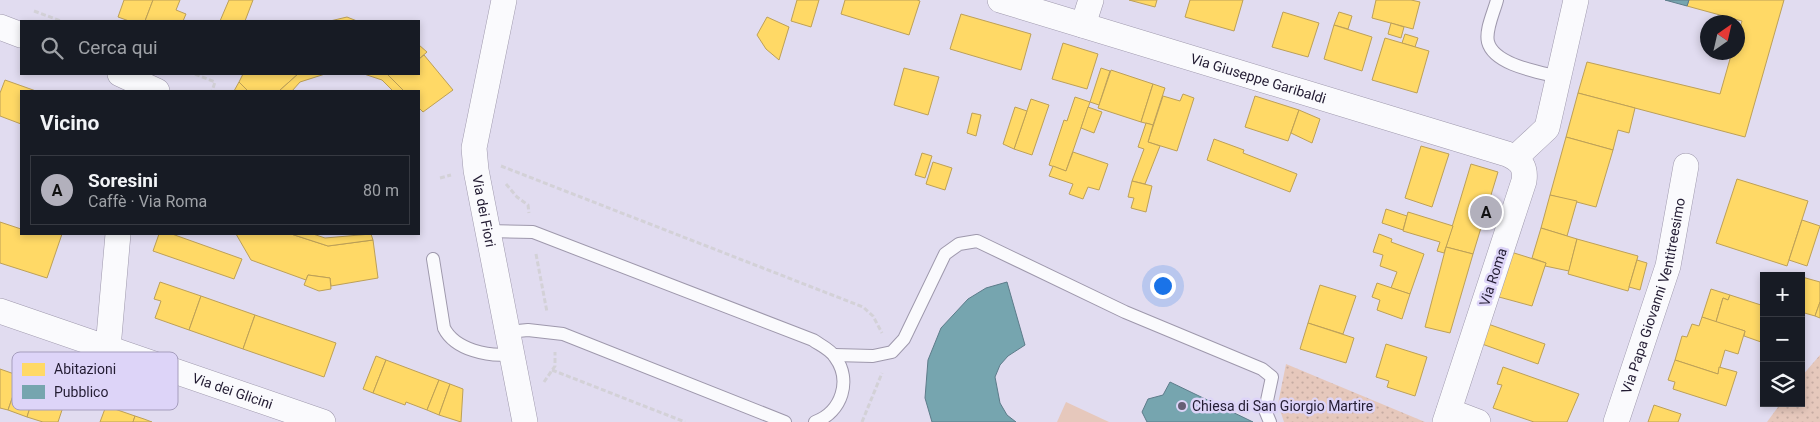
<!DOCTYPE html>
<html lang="it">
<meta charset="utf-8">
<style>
body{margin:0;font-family:Roboto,sans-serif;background:#20242c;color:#f1f3f6}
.controls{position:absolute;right:15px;bottom:15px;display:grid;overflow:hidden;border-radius:0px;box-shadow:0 2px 8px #0003}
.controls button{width:45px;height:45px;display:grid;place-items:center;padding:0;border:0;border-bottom:1px solid #363941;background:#171b24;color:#f1f3f6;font:25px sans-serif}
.compass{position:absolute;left:1700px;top:15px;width:45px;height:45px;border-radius:50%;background:#171b24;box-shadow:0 2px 8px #0003;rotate:34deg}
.you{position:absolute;left:1162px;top:285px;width:18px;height:18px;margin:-12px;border:4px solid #fff;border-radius:50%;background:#1a73e8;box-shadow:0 0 0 8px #1a73e833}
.badge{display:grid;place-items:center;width:32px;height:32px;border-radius:50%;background:#b2b0bc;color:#111;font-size:16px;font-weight:700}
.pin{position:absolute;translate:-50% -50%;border:2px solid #fff;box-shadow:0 1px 5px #0006}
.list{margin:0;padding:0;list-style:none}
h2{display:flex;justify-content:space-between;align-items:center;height:65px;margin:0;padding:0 20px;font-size:21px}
h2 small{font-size:16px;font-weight:400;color:#9ea1a6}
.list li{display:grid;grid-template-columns:32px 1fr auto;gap:15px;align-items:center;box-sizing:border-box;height:70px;margin:0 10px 10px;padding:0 10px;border:1px solid #363941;border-radius:0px}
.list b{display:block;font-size:19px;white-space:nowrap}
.list p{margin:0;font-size:16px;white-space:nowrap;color:#9ea1a6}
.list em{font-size:16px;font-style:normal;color:#9ea1a6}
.icon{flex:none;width:28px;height:28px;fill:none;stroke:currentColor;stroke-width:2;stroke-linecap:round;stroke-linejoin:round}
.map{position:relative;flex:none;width:1820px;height:422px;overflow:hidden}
.search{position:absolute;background:#171b24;box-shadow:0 2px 8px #0003;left:20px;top:20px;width:400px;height:55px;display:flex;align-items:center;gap:12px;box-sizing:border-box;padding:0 18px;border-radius:0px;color:#9ea1a6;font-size:19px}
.panel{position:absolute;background:#171b24;box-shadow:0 2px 8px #0003;left:20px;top:90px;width:400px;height:145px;border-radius:0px}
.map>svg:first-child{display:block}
.green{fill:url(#green-dots)}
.pitch{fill:#e6c8bc}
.homes{fill:#ffd966;stroke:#bda057}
.public{fill:#76a5af;stroke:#5d7c8a}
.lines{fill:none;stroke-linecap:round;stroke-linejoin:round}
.service-casing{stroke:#9e98ac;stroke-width:14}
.minor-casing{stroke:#9e98ac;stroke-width:26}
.path{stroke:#d3d1d7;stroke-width:3;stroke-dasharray:5 2.5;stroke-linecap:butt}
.service{stroke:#fafafd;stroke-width:12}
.minor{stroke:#fafafd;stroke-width:25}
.poi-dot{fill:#665f75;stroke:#ddd4f8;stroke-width:2}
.labels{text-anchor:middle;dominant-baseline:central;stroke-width:5;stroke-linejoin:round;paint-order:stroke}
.street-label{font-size:14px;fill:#231c33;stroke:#ddd4f8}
.poi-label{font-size:14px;fill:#231c33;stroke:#ddd4f8;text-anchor:start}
.key{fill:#ddd4f8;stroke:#a59dbd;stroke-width:1}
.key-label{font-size:14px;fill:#231c33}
</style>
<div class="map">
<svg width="1820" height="422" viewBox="0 0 1820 422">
<defs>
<pattern id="green-dots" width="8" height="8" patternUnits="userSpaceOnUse" patternTransform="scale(1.25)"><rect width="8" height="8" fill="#e6c8bc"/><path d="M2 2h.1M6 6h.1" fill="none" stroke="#c5aba2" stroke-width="1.8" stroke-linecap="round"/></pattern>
</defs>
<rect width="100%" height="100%" fill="#e1dcf0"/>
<g class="green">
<polygon points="1820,355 1820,422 1767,422 1781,403 1801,403 1801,377"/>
<polygon points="1286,364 1425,422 1284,422 1278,404"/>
</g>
<polygon class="pitch" points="1066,402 1109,422 1057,422"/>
<g class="homes">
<polygon points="124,0 153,0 145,21 129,21 118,17"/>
<polygon points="153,0 180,0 176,10 186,14 183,21 145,21"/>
<polygon points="229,0 253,0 245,21 220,21"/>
<polygon points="797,0 819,0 811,27 791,21"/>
<polygon points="845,0 917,0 920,1 909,35 841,14"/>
<polygon points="1129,0 1157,0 1155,7"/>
<polygon points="1190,0 1243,0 1234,31 1185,17"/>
<polygon points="1376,0 1411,0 1420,2 1413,29 1372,18"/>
<polygon points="1689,0 1784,0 1745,137 1578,93 1587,62 1720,94 1732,52 1738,52 1738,35 1742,21 1687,6"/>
<polygon points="1283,12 1319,23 1308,57 1272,47"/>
<polygon points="1339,12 1352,16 1348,29 1334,25"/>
<polygon points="961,14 1031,34 1021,70 950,49"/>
<polygon points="347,17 357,21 330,21"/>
<polygon points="767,17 789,27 779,60 766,49 757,35"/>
<polygon points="1391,23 1404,27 1401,38 1388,34"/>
<polygon points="1334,25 1372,37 1362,71 1324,59"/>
<polygon points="1405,34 1418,38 1415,47 1402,43"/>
<polygon points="1385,38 1429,51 1417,93 1372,80"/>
<polygon points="1063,43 1098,54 1087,89 1052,79"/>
<polygon points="419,45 427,52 419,59"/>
<polygon points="424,55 453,90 423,112 419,108 419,91 404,91 387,74 419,74 419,59"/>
<polygon points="904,68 939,77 928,115 894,105"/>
<polygon points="1101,68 1110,71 1099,105 1090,102"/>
<polygon points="1111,70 1153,84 1141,122 1098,108"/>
<polygon points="243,74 298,74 279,91 248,91 239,82"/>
<polygon points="298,74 325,74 300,82 292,91 279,91"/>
<polygon points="364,74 387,74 404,91 393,91 382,80"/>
<polygon points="5,80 36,91 21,91 21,124 0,116 0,93"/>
<polygon points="239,82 248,91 234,91"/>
<polygon points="1153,84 1165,88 1153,125 1141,122"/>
<polygon points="1578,93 1635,108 1629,133 1618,130 1613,150 1566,137"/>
<polygon points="1183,94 1194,98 1177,151 1148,142 1163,96 1180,101"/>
<polygon points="1255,96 1299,110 1288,141 1245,127"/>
<polygon points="1075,97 1090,102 1066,171 1049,165 1064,120 1067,121"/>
<polygon points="1031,99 1049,105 1032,155 1014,149"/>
<polygon points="1015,107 1027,111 1014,149 1003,144"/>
<polygon points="1088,107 1102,112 1094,133 1081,128"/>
<polygon points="1299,110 1320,119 1312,143 1291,133"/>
<polygon points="972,113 981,115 976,136 967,133"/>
<polygon points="1146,123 1153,125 1148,142 1160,146 1145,184 1132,181 1144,149 1138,147"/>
<polygon points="1566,137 1613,150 1596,207 1550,195"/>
<polygon points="1214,139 1244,150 1243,153 1297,174 1290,192 1207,160"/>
<polygon points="1421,146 1449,154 1432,207 1405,198"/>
<polygon points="1073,152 1108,164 1099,190 1088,187 1083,199 1069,194 1073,184 1049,176 1053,166 1066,171"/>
<polygon points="922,153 932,156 925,178 915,175"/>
<polygon points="933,162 952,168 945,190 926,184"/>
<polygon points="1471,164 1498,172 1473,254 1446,247"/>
<polygon points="1737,179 1808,201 1787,266 1716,243"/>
<polygon points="1132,181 1152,186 1146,212 1131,208 1134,198 1128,197"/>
<polygon points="1550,195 1577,201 1567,236 1541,228"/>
<polygon points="1386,209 1407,216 1403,230 1382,223"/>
<polygon points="1408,212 1453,226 1444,253 1437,251 1440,242 1403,231"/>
<polygon points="1802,220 1820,226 1807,266 1789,260"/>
<polygon points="0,222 21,229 21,234 62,234 47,278 0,263"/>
<polygon points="1541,228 1577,239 1569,271 1545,266 1546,263 1532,258"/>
<polygon points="159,234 172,234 242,259 234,279 153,251"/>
<polygon points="236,234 291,234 328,246 373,240 378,278 331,286 330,278 308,275 306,280 251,260"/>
<polygon points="291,234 313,234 325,238 371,234 373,240 328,246"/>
<polygon points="1379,234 1392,239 1391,242 1424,254 1410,294 1391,288 1397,272 1380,266 1383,255 1373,252"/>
<polygon points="1577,239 1638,256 1628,291 1568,274"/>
<polygon points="1446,247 1473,254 1450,333 1425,327"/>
<polygon points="1511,252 1546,263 1532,306 1499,297"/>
<polygon points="1637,260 1647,263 1640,290 1629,287"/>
<polygon points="308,275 330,278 331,289 319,291 304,285"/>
<polygon points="1802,277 1820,282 1820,302 1815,316 1801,312"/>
<polygon points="160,282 201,296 189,330 155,318 161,301 154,299"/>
<polygon points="1377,283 1410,294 1402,319 1377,310 1380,300 1372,297"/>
<polygon points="1320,285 1356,296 1343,334 1308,323"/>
<polygon points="1711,289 1730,295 1728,300 1723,298 1716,322 1702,317"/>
<polygon points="1730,295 1764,306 1764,333 1761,342 1744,336 1745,331 1716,322 1723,298 1728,300"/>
<polygon points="201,296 255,315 243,349 189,330"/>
<polygon points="1820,302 1820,318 1815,316"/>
<polygon points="255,315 336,343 324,377 243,349"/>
<polygon points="1702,317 1745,331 1738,354 1725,350 1718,374 1675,360 1682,336 1687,337 1692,324 1699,326"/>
<polygon points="1308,323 1354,338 1346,363 1300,349"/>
<polygon points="1488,324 1545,344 1538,364 1482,344"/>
<polygon points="1386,344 1427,357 1415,396 1387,387 1389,381 1376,377"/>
<polygon points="376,356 386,360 373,393 363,389"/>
<polygon points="386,360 439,380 427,410 406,402 405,405 373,393"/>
<polygon points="1675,360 1718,374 1719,367 1737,372 1726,406 1673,389 1675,382 1668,380"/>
<polygon points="1503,367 1579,394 1567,422 1534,422 1493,408 1502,385 1497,384"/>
<polygon points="0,369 20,376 8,410 0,408"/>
<polygon points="20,376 38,382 27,417 8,410"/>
<polygon points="439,380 450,384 439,415 427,410"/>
<polygon points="38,382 68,392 58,422 43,422 27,417"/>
<polygon points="450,384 463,389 461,422 439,415"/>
<polygon points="1654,405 1681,414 1678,422 1648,422"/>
<polygon points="106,406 135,416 133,422 100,422"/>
<polygon points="135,416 144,419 152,422 133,422"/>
</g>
<g class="public">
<polygon points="1665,0 1689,0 1687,6"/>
<polygon points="1007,282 1025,345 1008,356 1000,365 995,377 1000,403 1007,415 1016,422 932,422 925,398 928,360 941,328 968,299 986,288"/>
<polygon points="1170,382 1253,422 1147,422 1142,412 1148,399 1163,395"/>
</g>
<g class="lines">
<defs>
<g id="service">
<path d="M1497,0C1494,12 1485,30 1488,42C1494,65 1539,72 1559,77"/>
<path d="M487,231L533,232L813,340C820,345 830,349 835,357C852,380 842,412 815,422"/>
<path d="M433,259L444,328C455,350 489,357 511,354"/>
<polyline points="507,332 528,330 563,334 785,422"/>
<polyline points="834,355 873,356 892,352 904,339 945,254 959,244 977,241 1125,312 1262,369 1272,377 1265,410 1270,422"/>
</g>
<g id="minor">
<path id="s1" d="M504,0L474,148L476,170L525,422"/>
<path id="s2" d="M1000,0L1507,154C1521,160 1526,167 1524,181L1445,422"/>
<polyline points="1083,25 1091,0"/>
<polyline points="0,27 21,35"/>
<polyline points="120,74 157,91"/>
<polyline points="1516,157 1547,128 1576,0"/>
<path id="s3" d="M0,311L323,422"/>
<polyline points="108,348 118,234"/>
<polyline points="1449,411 1478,422"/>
<path id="s4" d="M1616,422L1668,266L1686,166"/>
</g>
</defs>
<use href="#service" class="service-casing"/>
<use href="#minor" class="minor-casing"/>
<g class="path">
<polyline points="34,11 61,21"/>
<polyline points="195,74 215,82 212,91"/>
<polyline points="501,166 863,307 873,316 882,333"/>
<polyline points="440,178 451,175"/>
<polyline points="506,184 517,197 528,205 529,213"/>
<polyline points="536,254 547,312"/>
<polyline points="552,370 685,422"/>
<polyline points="544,382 555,366 555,352"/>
<polyline points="862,422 882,373"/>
</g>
<use href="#service" class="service"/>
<use href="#minor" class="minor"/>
</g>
<circle class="poi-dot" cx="1182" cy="406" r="5"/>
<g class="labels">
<g class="street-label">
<text stroke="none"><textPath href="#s2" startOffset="270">Via Giuseppe Garibaldi</textPath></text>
<text stroke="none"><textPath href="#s1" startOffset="215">Via dei Fiori</textPath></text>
<text transform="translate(1493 277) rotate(-72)">Via Roma</text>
<text stroke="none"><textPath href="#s4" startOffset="132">Via Papa Giovanni Ventitreesimo</textPath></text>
<text stroke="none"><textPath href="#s3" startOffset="246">Via dei Glicini</textPath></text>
</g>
<g class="poi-label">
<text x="1192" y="406">Chiesa di San Giorgio Martire</text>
</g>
</g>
<rect x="12" y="352" width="166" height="58" rx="8" class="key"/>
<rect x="22" y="363" width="23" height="13" fill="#ffd966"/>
<rect x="22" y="385" width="23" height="14" fill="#76a5af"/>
<g class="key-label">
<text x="54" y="374">Abitazioni</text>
<text x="54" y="397">Pubblico</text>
</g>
</svg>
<div class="controls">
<button>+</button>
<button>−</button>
<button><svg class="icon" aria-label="layers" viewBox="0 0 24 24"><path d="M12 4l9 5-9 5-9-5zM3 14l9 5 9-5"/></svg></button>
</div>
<svg class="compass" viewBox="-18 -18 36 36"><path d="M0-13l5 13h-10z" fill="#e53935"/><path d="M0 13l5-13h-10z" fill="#9ea1a6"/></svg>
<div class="you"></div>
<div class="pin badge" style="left:1486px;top:212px">A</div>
<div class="search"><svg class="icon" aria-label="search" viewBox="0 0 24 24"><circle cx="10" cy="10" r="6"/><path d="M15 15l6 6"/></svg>Cerca qui</div>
<section class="panel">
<h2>Vicino<small></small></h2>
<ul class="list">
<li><span class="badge">A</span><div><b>Soresini</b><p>Caffè · Via Roma</p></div><em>80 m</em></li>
</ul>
</section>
</div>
